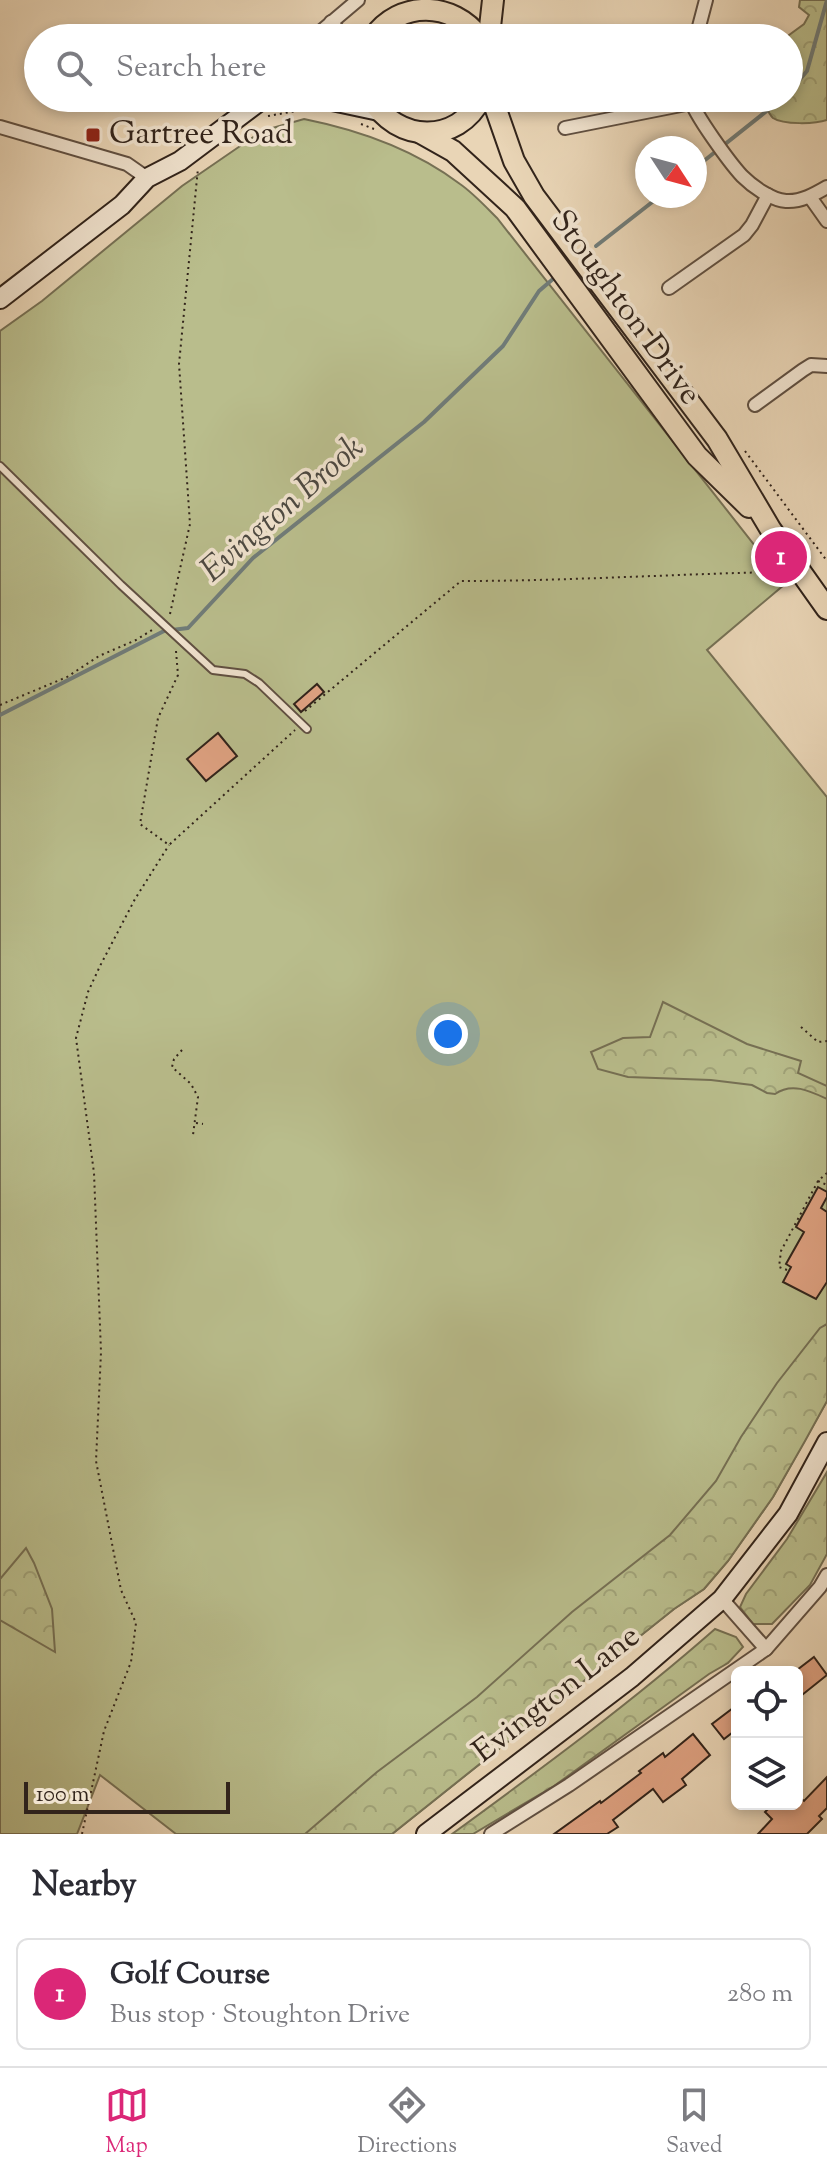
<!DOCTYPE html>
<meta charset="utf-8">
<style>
body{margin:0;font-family:"Sorts Mill Goudy",serif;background:#f7f7f7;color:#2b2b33}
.controls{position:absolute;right:24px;bottom:24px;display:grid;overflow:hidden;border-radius:12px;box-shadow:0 4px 12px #0003}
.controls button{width:72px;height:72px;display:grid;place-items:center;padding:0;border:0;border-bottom:2px solid #e1e1e2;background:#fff;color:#2b2b33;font:40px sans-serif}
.compass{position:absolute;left:635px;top:136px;width:72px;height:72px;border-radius:50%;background:#fff;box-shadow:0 4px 12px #0003;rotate:126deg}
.scale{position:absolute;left:24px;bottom:20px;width:206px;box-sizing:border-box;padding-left:8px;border:4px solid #32241b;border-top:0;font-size:22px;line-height:28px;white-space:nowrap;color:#32241b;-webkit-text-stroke:6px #f1e4d0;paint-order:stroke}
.you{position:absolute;left:448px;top:1034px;width:28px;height:28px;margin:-20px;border:6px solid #fff;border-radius:50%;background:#1a73e8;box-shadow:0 0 0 12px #1a73e833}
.badge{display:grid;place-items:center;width:52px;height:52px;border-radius:50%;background:#db2777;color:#fff;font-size:26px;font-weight:700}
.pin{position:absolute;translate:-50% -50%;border:4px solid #fff;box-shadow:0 2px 8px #0006}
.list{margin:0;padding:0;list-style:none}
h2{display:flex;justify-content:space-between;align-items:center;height:104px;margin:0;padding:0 32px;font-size:34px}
h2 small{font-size:26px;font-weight:400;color:#7c7c81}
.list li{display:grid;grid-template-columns:52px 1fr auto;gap:24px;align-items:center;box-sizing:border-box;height:112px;margin:0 16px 16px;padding:0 16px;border:2px solid #e1e1e2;border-radius:12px}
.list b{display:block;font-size:30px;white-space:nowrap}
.list p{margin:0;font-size:26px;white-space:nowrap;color:#7c7c81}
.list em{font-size:26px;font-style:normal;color:#7c7c81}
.icon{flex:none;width:44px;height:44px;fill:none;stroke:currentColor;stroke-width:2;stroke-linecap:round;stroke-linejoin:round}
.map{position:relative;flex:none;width:827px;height:1834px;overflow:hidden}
.search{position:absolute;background:#fff;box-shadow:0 4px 12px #0003;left:24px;right:24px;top:24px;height:88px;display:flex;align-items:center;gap:20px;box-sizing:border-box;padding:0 28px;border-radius:44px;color:#7c7c81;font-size:30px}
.sheet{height:232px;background:#fff}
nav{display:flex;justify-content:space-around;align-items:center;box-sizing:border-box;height:112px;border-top:2px solid #e1e1e2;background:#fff;font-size:22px;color:#7c7c81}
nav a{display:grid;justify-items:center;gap:4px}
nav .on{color:#db2777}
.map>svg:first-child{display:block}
.green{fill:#b9bd8c;stroke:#767054;stroke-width:2}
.forest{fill:url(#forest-crowns);stroke:#767054;stroke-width:2}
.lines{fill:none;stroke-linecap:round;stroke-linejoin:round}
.stream{stroke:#707c79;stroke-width:4}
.building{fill:#dfa282;stroke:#32241b;stroke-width:2}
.service-casing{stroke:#605042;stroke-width:10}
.minor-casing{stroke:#605042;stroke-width:16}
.secondary-casing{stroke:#32241b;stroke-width:22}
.trunk-casing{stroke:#32241b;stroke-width:24}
.path{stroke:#32241b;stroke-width:2;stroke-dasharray:2 4;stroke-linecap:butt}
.service{stroke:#f1e4d0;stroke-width:6}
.minor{stroke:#f1e4d0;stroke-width:12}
.secondary{stroke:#f1e4d0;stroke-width:18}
.trunk{stroke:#e9d5b6;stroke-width:20}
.poi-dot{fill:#8f2418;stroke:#f1e4d0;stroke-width:3}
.labels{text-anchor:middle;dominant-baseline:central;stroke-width:7;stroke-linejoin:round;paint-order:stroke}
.poi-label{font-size:32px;fill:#32241b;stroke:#f1e4d0;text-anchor:start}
.street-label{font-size:32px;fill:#32241b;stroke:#f1e4d0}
.water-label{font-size:34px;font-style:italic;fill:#4c4942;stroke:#f1e4d0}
</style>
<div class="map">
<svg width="827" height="1834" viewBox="0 0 827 1834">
<defs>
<pattern id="forest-crowns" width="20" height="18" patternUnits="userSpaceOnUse" patternTransform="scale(2)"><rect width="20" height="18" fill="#b9bd8c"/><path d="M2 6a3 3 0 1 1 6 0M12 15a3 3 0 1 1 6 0" fill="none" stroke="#a0a278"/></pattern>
</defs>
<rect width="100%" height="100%" fill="#e9d5b6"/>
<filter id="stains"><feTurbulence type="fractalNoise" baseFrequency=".0025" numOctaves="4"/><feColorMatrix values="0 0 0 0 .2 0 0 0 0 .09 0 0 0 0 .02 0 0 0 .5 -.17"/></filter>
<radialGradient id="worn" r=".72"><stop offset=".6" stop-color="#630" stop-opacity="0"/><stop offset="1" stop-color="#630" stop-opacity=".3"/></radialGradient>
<path class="green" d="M304,119C359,130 415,150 460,184C473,193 485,206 497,218L785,584L707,650L827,797V1401L773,1497L728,1561L704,1589L674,1609L392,1834H176L100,1775L77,1834H0V331L42,301L182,186L262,131Z"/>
<g class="forest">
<path d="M800,0H827V120C816,124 783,125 773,118C769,114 768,111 766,106L772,98H789V78L793,74L789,68V38H785L804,24L809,15L799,7Z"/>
<path d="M663,1002L747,1044L801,1061L798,1073L827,1086V1099C810,1091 792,1082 775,1094L767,1093L752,1085L711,1080L628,1077L598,1069L591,1052L623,1038L650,1037Z"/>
<polygon points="827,1324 827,1401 805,1441 773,1497 728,1561 704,1589 674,1609 392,1834 305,1834 377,1772 477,1697 572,1612 670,1535 716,1481 741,1437 777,1383 820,1328"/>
<polygon points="827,1472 827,1554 810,1585 772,1624 753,1624 740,1607 746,1594 787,1539"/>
<polygon points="26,1548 34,1563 52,1609 55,1652 0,1620 0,1579"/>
<path d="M715,1629L736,1637L743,1647L728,1663L709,1674L554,1786L473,1834H452C541,1769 632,1702 715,1629Z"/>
</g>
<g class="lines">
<g class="stream">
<polyline points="789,92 807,71 827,0"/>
<polyline points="695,168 783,98"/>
<polyline points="596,246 660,196"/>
<polyline points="0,715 164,631 188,628 253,558 424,422 503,346 539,291 553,279"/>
</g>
</g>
<g class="building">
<polygon points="317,684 324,692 301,712 294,704"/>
<polygon points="218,733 237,756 206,781 187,759"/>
<polygon points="818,1187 827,1192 827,1197 821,1208 827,1212 827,1282 816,1299 783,1282 791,1267 786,1264 804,1232 796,1227"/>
<polygon points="814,1657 827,1675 797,1699 797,1670"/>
<polygon points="737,1705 737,1729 724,1739 712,1724"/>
<polygon points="693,1734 710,1755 682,1779 686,1785 663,1802 653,1789 613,1820 618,1827 607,1834 554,1834 600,1801 601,1803 641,1773 639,1771 663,1753 665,1757"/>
<polygon points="827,1777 827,1808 819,1816 822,1819 807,1834 758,1834 772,1819 765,1812 773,1804 797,1804 797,1795 804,1801"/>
</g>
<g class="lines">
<defs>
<polyline id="service" points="0,466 121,585 213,670 245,674 259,683 307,729"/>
<g id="minor">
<polyline points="331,22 345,38"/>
<polyline points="313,38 358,0"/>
<polyline points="696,38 706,0"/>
<path d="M690,98C694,114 730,163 742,176C752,186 771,200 786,201C801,202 815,194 827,187"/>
<polyline points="0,127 127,164 147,178"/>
<polyline points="565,128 691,103"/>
<polyline points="810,197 827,221"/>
<polyline points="669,288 744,235 752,225 768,195"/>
<polyline points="755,405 803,370 811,365 827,366"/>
<polyline points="766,1649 820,1587 827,1575"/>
<polyline points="491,1834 569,1785 766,1649 722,1599"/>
</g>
<g id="secondary">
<polyline points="318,98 379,111"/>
<polyline points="0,299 122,205 147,178 180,161 264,98"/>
<polyline points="426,1834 632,1677 722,1599 788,1514 827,1442"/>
</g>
<g id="trunk">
<path d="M373,38C399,0 453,1 480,38"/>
<polyline points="483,38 490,27 493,0"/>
<path d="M371,98C396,143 458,145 481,98"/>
<polyline points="492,98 514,161 534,196 717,439 771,530 827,609"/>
<polyline points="421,133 453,151 515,208 697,456 749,507"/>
</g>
</defs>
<use href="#service" class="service-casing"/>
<use href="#minor" class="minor-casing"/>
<use href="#secondary" class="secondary-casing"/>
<use href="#trunk" class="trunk-casing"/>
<g class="path">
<polyline points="268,116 302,110 309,111"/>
<polyline points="361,124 374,129"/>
<polyline points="745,451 827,561"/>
<polyline points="170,614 190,524 179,364 198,168"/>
<polyline points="176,651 178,675 158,718 140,824 169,845 295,730"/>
<polyline points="0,705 67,677 99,656 136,640 152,630"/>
<path d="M305,711L461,581C567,581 673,574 779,572"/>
<polyline points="801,1027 818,1042 827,1041"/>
<polyline points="182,1050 174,1059 172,1067 191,1084 198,1097 193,1135"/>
<polyline points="196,1123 203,1124"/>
<polyline points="827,1173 818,1181 827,1185"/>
<polyline points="787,1270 779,1267 781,1251 818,1181"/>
<polyline points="82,1834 104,1731 131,1662 136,1623 121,1590 96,1461 101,1352 94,1173 76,1038 88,992 100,966 135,899 169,845"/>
</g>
<use href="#service" class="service"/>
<use href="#minor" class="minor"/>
<use href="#secondary" class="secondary"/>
<use href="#trunk" class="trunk"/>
</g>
<rect class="poi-dot" x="85" y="127" width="16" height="16" rx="4"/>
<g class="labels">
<g class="poi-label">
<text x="109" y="135">Gartree Road</text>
</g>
<g class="street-label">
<text transform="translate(625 308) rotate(54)">Stoughton Drive</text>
<text transform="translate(557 1695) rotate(-38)">Evington Lane</text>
</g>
<g class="water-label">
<text transform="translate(283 510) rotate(-41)">Evington Brook</text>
</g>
</g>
<rect width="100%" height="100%" filter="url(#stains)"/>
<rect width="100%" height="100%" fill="url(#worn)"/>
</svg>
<div class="controls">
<button><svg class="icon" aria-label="locate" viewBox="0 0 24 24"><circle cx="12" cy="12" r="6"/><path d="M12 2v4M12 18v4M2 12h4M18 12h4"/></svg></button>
<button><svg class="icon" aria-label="layers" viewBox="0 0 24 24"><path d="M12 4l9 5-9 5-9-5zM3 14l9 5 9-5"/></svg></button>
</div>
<svg class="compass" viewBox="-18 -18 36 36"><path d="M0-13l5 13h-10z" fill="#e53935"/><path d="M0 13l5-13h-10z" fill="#7c7c81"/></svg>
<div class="scale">100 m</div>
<div class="you"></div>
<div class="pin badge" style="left:781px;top:557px">1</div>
<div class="search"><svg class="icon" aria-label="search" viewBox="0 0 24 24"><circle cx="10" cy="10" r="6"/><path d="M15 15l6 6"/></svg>Search here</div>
</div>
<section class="sheet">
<h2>Nearby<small></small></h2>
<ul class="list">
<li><span class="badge">1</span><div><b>Golf Course</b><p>Bus stop · Stoughton Drive</p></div><em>280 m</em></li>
</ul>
</section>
<nav>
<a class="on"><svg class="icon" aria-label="map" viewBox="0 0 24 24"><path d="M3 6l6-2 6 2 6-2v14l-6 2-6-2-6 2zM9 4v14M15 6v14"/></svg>Map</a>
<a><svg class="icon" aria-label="directions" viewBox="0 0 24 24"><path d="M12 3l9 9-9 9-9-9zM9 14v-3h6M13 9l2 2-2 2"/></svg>Directions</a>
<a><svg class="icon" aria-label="saved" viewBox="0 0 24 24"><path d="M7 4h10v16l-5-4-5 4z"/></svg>Saved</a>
</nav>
